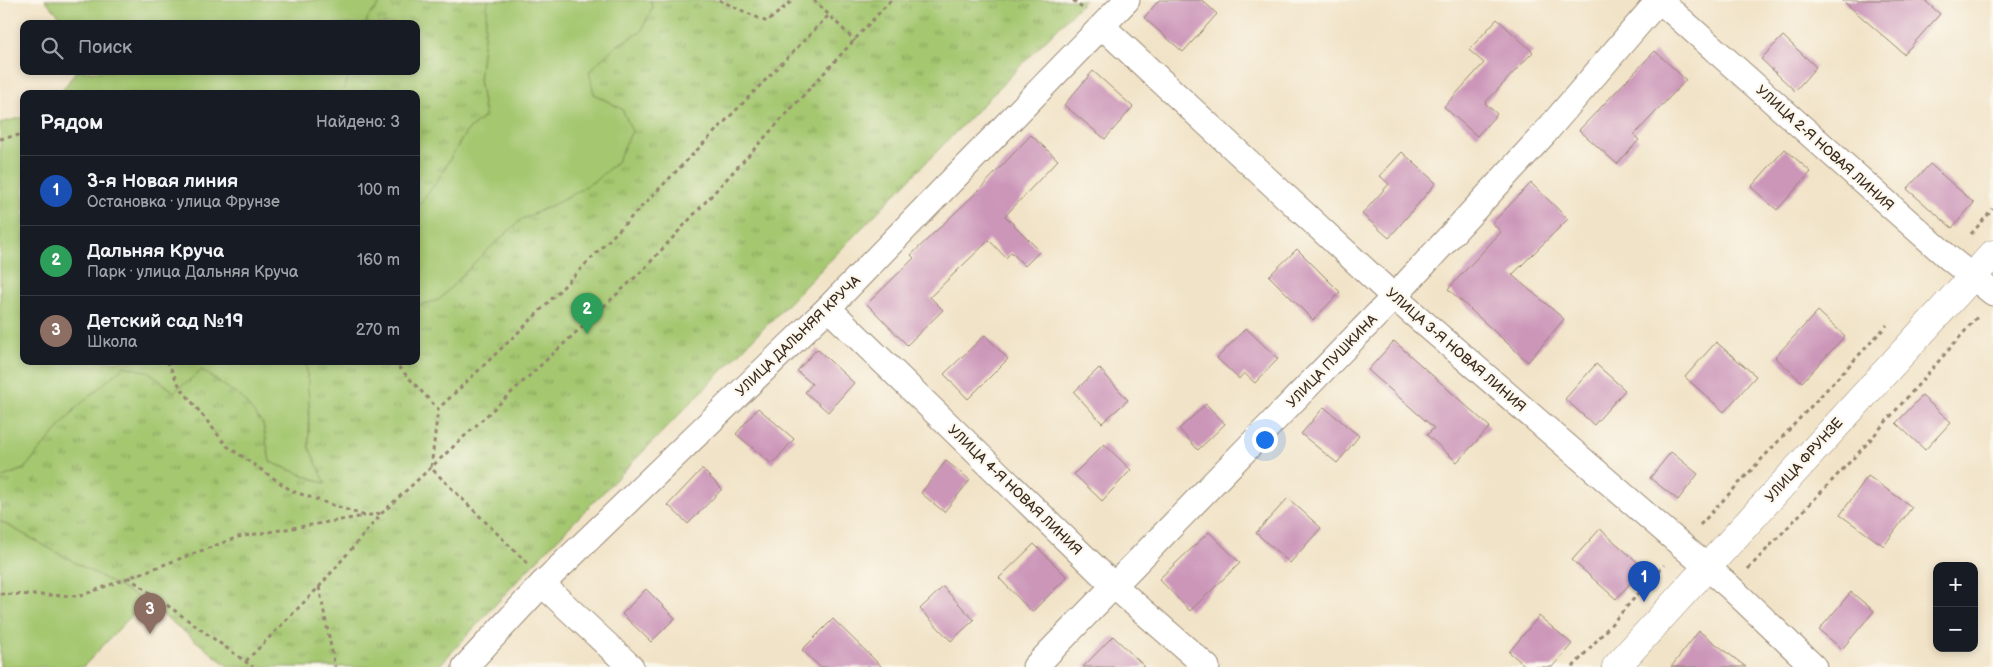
<!DOCTYPE html>
<html lang="ru">
<meta charset="utf-8">
<style>
body{margin:0;font-family:"Balsamiq Sans",sans-serif;background:#242831;color:#f1f3f6}
.controls{position:absolute;right:15px;bottom:15px;display:grid;overflow:hidden;border-radius:10px;box-shadow:0 2px 8px #0003}
.controls button{width:45px;height:45px;display:grid;place-items:center;padding:0;border:0;border-bottom:1px solid #363941;background:#171b24;color:#f1f3f6;font:25px sans-serif}
.you{position:absolute;left:1264px;top:439px;width:18px;height:18px;margin:-12px;border:4px solid #fff;border-radius:50%;background:#1a73e8;box-shadow:0 0 0 8px #1a73e833}
.badge{display:grid;place-items:center;width:32px;height:32px;border-radius:50%;background:#d1495b;color:#fff;font-size:16px;font-weight:700}
.pin{position:absolute;translate:-50% -41px;filter:drop-shadow(0 1px 2px #0008)}
.pin::after{content:'';position:absolute;top:26px;width:18px;height:15px;background:inherit;clip-path:polygon(0 0,100% 0,50% 100%)}
.list{margin:0;padding:0;list-style:none}
h2{display:flex;justify-content:space-between;align-items:center;height:65px;margin:0;padding:0 20px;font-size:21px}
h2 small{font-size:16px;font-weight:400;color:#9ea1a6}
.list li{display:grid;grid-template-columns:32px 1fr auto;gap:15px;align-items:center;box-sizing:border-box;height:70px;padding:0 20px;border-top:1px solid #363941}
.list b{display:block;font-size:19px;white-space:nowrap}
.list p{margin:0;font-size:16px;white-space:nowrap;color:#9ea1a6}
.list em{font-size:16px;font-style:normal;color:#9ea1a6}
.icon{flex:none;width:28px;height:28px;fill:none;stroke:currentColor;stroke-width:2;stroke-linecap:round;stroke-linejoin:round}
.map{position:relative;flex:none;width:1993px;height:667px;overflow:hidden}
.search{position:absolute;background:#171b24;box-shadow:0 2px 8px #0003;left:20px;top:20px;width:400px;height:55px;display:flex;align-items:center;gap:12px;box-sizing:border-box;padding:0 18px;border-radius:10px;color:#9ea1a6;font-size:19px}
.panel{position:absolute;background:#171b24;box-shadow:0 2px 8px #0003;left:20px;top:90px;width:400px;height:275px;border-radius:10px}
.map>svg:first-child{display:block}
.green{fill:#a4c770;stroke:#707847}
.park{fill:url(#park-tufts);stroke:#707847}
.building{fill:#cc96b9}
.lines{fill:none;stroke-linecap:round;stroke-linejoin:round}
.minor-casing{stroke:#968672;stroke-width:27}
.secondary-casing{stroke:#968672;stroke-width:29}
.path{stroke:#968672;stroke-width:3;stroke-dasharray:4 4;stroke-linecap:butt}
.minor{stroke:#fff;stroke-width:25}
.secondary{stroke:#fff;stroke-width:28}
.labels{text-anchor:middle;dominant-baseline:central;stroke-width:4.5;stroke-linejoin:round;paint-order:stroke}
.street-label{font-size:14px;fill:#3b2a1e;stroke:#fbf7ec}
</style>
<div class="map">
<svg width="1993" height="667" viewBox="0 0 1993 667">
<defs>
<pattern id="park-tufts" width="24" height="20" patternUnits="userSpaceOnUse" patternTransform="scale(1.25)"><rect width="24" height="20" fill="#a4c770"/><path d="M3 7l-1-3M5 7V3M7 7l1-3M15 17l-1-3M17 17v-4M19 17l1-3" fill="none" stroke="#87a25b"/></pattern>
</defs>
<rect width="100%" height="100%" fill="#fbf7ec"/>
<filter id="ink" filterUnits="userSpaceOnUse"><feTurbulence type="fractalNoise" baseFrequency=".02" numOctaves="2"/><feDisplacementMap in="SourceGraphic" scale="10" xChannelSelector="R" yChannelSelector="G"/><feConvolveMatrix kernelMatrix="1 2 1 2 8 2 1 2 1" color-interpolation-filters="sRGB"/></filter>
<filter id="wash" filterUnits="userSpaceOnUse"><feTurbulence type="fractalNoise" baseFrequency=".0096" numOctaves="4" result="noise"/><feDisplacementMap in="SourceGraphic" scale="20" xChannelSelector="R" yChannelSelector="G"/><feGaussianBlur stdDeviation="1.12" result="paint"/><feColorMatrix in="noise" values="0 0 0 0 0 0 0 0 0 0 0 0 0 0 0 0 0 1.4 0 .05"/><feComposite in="paint" operator="in"/></filter>
<g filter="url(#wash)">
<rect width="100%" height="100%" fill="#f1e3c7"/>
<g class="green">
<polygon points="45,0 384,0 368,17 366,24 67,24"/>
<polygon points="488,0 651,0 652,8 641,32 616,46 594,94 622,109 633,132 617,162 596,180 567,198 521,220 479,258 439,300 416,306 416,209 437,181 466,132 485,116 479,80"/>
<polygon points="76,71 350,71 342,94 60,94"/>
<polygon points="24,117 24,361 306,361 309,402 309,447 326,484 270,462 263,424 174,392 149,372 76,408 24,469 0,478 0,123"/>
<polygon points="0,521 145,601 83,667 0,667"/>
</g>
<g class="park">
<polygon points="384,0 488,0 479,80 485,116 466,132 437,181 416,209 416,94 342,94 350,71 416,71 416,24 366,24 368,17"/>
<polygon points="651,0 1085,0 530,567 438,667 229,667 145,601 0,521 0,478 24,469 76,408 124,366 149,372 174,392 202,370 242,398 263,424 270,462 326,484 309,447 309,402 306,361 416,361 416,306 439,300 479,258 521,220 567,198 596,180 617,162 632,131 622,109 594,94 589,71 616,46 641,32 652,8"/>
</g>
<g id="blocks">
<g class="building">
<polygon points="1159,0 1202,0 1217,14 1183,52 1144,18"/>
<polygon points="1842,0 1924,0 1940,14 1904,54"/>
<polygon points="1497,19 1533,52 1485,103 1497,114 1477,136 1444,107 1484,63 1469,50"/>
<polygon points="1783,36 1816,67 1795,91 1761,59"/>
<polygon points="1655,51 1686,80 1634,135 1639,140 1617,164 1579,130"/>
<polygon points="1093,71 1133,107 1105,139 1064,105"/>
<polygon points="1031,135 1058,160 1005,216 1040,251 1025,266 1011,252 1006,258 989,240 930,297 943,310 907,345 867,304 914,258 911,255 979,190"/>
<polygon points="1785,149 1811,172 1777,210 1751,187"/>
<polygon points="1402,152 1436,183 1389,238 1362,214 1389,184 1380,176"/>
<polygon points="1930,164 1974,203 1952,228 1907,189"/>
<polygon points="1531,183 1568,219 1512,275 1564,319 1528,362 1448,289 1501,232 1492,223"/>
<polygon points="1297,249 1340,292 1313,320 1269,276"/>
<polygon points="1818,311 1845,336 1802,382 1775,357"/>
<polygon points="1246,328 1278,359 1255,383 1244,373 1239,379 1217,358"/>
<polygon points="985,335 1008,359 968,399 944,374"/>
<polygon points="1394,341 1490,427 1457,462 1427,435 1434,428 1368,370"/>
<polygon points="1716,342 1756,376 1724,412 1685,377"/>
<polygon points="817,349 854,383 828,412 805,392 812,384 797,371"/>
<polygon points="1596,364 1625,390 1594,425 1565,399"/>
<polygon points="1099,368 1128,400 1102,423 1074,392"/>
<polygon points="1922,396 1951,422 1925,450 1896,423"/>
<polygon points="1206,404 1225,424 1198,450 1179,429"/>
<polygon points="1324,407 1359,436 1337,463 1301,434"/>
<polygon points="758,408 794,439 772,464 736,434"/>
<polygon points="1104,444 1131,470 1102,501 1074,474"/>
<polygon points="1671,452 1698,474 1678,500 1650,478"/>
<polygon points="946,461 970,480 944,512 921,493"/>
<polygon points="702,469 722,489 688,524 668,505"/>
<polygon points="1868,476 1912,507 1884,546 1840,515"/>
<polygon points="1288,498 1321,528 1290,563 1256,533"/>
<polygon points="1600,529 1644,568 1616,599 1572,560"/>
<polygon points="1209,532 1240,563 1190,611 1159,579"/>
<polygon points="1034,544 1067,577 1032,612 999,578"/>
<polygon points="943,587 974,620 951,641 920,609"/>
<polygon points="646,589 675,618 651,642 622,614"/>
<polygon points="1851,592 1874,611 1842,649 1819,630"/>
<polygon points="1539,616 1572,644 1552,667 1527,667 1509,652"/>
<polygon points="833,619 882,667 820,667 802,650"/>
<polygon points="1699,631 1746,667 1671,667"/>
<polygon points="1113,636 1145,667 1083,667"/>
</g>
</g>
</g>
<g filter="url(#ink)">
<use href="#blocks" fill-opacity="0" stroke="#968672" stroke-width="1"/>
<g class="lines">
<defs>
<g id="minor">
<polyline points="1659,0 1949,258 1993,293"/>
<polyline points="1103,27 1394,297 1730,587 1814,667"/>
<polyline points="828,308 1113,585 1207,667"/>
<polyline points="542,584 631,667"/>
<polyline points="465,667 542,584 828,308 1127,0"/>
<polyline points="1035,667 1394,297 1544,134 1659,0"/>
</g>
<polyline id="secondary" points="1616,667 1993,254"/>
</defs>
<use href="#minor" class="minor-casing"/>
<use href="#secondary" class="secondary-casing"/>
<g class="path">
<polyline points="719,0 767,22 793,0"/>
<polyline points="814,0 855,41"/>
<polyline points="1073,0 1082,8"/>
<polyline points="410,94 413,89"/>
<polyline points="0,139 24,134"/>
<polyline points="1971,234 1993,209"/>
<polyline points="167,361 180,387 227,446 292,491 365,516 381,513"/>
<polyline points="393,361 438,409"/>
<polyline points="1700,525 1887,325"/>
<polyline points="527,563 431,468 438,409 526,325 829,15"/>
<polyline points="1748,569 1863,448 1979,315"/>
<polyline points="128,577 253,667"/>
<polyline points="319,587 335,667"/>
<polyline points="0,594 80,596 238,537 365,516"/>
<polyline points="246,661 319,587 382,513 643,270 891,0"/>
<polyline points="1573,667 1664,565"/>
</g>
<use href="#minor" class="minor"/>
<use href="#secondary" class="secondary"/>
</g>
</g>
<g class="labels">
<g class="street-label">
<text transform="translate(1825 148) rotate(42)">УЛИЦА 2-Я НОВАЯ ЛИНИЯ</text>
<text transform="translate(798 336) rotate(-44)">УЛИЦА ДАЛЬНЯЯ КРУЧА</text>
<text transform="translate(1456 350) rotate(41)">УЛИЦА 3-Я НОВАЯ ЛИНИЯ</text>
<text transform="translate(1332 361) rotate(-46)">УЛИЦА ПУШКИНА</text>
<text transform="translate(1804 460) rotate(-48)">УЛИЦА ФРУНЗЕ</text>
<text transform="translate(1015 490) rotate(44)">УЛИЦА 4-Я НОВАЯ ЛИНИЯ</text>
</g>
</g>
</svg>
<div class="controls">
<button>+</button>
<button>−</button>
</div>
<div class="you"></div>
<div class="pin badge" style="left:1644px;top:602px;background:#1a4fb4">1</div>
<div class="pin badge" style="left:587px;top:334px;background:#2e9e5b">2</div>
<div class="pin badge" style="left:150px;top:634px;background:#8d6e63">3</div>
<div class="search"><svg class="icon" aria-label="search" viewBox="0 0 24 24"><circle cx="10" cy="10" r="6"/><path d="M15 15l6 6"/></svg>Поиск</div>
<section class="panel">
<h2>Рядом<small>Найдено: 3</small></h2>
<ul class="list">
<li><span class="badge" style="background:#1a4fb4">1</span><div><b>3-я Новая линия</b><p>Остановка · улица Фрунзе</p></div><em>100 m</em></li>
<li><span class="badge" style="background:#2e9e5b">2</span><div><b>Дальняя Круча</b><p>Парк · улица Дальняя Круча</p></div><em>160 m</em></li>
<li><span class="badge" style="background:#8d6e63">3</span><div><b>Детский сад №19</b><p>Школа</p></div><em>270 m</em></li>
</ul>
</section>
</div>
